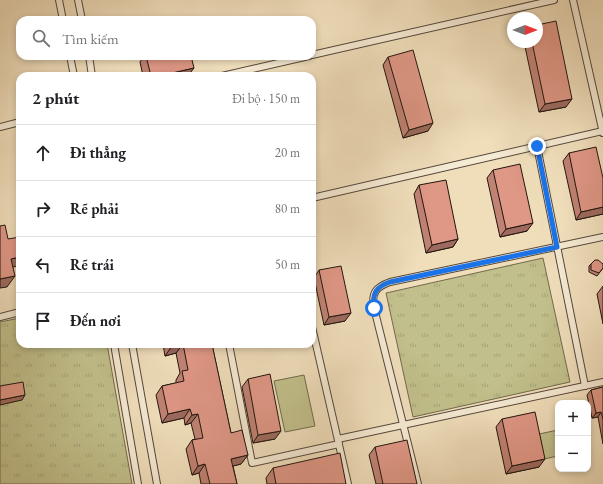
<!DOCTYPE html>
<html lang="vi">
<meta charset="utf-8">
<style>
body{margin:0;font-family:"EB Garamond",serif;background:#f2f2f2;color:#202124}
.controls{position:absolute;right:12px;bottom:12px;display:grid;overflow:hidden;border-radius:8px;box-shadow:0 2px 6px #0003}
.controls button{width:36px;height:36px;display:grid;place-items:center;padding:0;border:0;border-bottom:1px solid #e0e0e0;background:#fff;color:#202124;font:20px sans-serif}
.compass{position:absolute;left:507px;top:12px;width:36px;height:36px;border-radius:50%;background:#fff;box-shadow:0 2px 6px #0003;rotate:90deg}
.stop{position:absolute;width:12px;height:12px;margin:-9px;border:3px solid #1a73e8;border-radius:50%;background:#fff}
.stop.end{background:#1a73e8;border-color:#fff;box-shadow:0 1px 4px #0008}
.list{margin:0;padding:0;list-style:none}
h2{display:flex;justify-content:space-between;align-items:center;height:52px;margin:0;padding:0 16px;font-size:17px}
h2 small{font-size:13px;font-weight:400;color:#757577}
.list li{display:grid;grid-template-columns:26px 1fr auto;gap:12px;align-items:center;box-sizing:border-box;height:56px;padding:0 16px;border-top:1px solid #e0e0e0}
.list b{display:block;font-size:15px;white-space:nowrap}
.list em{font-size:13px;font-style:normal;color:#757577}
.icon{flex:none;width:22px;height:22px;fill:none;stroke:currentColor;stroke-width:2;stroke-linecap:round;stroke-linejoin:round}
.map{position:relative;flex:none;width:603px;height:484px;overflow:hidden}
.search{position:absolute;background:#fff;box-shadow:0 2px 6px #0003;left:16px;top:16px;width:300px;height:44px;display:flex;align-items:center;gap:10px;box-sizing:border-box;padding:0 14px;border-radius:12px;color:#757577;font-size:15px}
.panel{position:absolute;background:#fff;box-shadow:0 2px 6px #0003;left:16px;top:72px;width:300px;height:276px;border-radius:12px}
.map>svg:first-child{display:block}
.grass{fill:url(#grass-tufts);stroke:#726a4d}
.green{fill:#c1bf8b;stroke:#726a4d}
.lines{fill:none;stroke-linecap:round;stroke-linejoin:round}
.lane-casing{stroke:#56473a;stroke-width:8}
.lane{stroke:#f5ead3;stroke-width:6}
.wall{fill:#c08273;stroke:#22150f}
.shaded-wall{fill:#9c6a5e;stroke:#22150f}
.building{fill:#df9786;stroke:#22150f}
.route{stroke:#1a73e8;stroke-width:5}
</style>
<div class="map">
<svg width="603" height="484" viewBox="0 0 603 484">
<defs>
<pattern id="grass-tufts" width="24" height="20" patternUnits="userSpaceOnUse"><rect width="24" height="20" fill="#c1bf8b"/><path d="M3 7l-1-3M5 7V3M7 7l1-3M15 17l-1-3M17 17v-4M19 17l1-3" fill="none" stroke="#a6a377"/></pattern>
</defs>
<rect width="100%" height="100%" fill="#f0debb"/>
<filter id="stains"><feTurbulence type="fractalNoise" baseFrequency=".005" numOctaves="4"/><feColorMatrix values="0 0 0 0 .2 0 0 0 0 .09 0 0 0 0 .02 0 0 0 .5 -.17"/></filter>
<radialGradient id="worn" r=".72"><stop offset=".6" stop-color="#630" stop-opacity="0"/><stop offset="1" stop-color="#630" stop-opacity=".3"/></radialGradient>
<g class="grass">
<polygon points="543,258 570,382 413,417 386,293"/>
<polygon points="20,318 20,344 107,344 132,484 0,484 0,322"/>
</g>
<g class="green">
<polygon points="304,375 315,426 285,432 274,381"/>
<polygon points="558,430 558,456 544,459 539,434"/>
</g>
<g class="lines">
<defs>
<g id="lane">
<polyline points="59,0 63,20"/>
<polyline points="78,0 82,20"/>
<polyline points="573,0 603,133"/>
<polyline points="312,55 554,0"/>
<polyline points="70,56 74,76"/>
<polyline points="89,56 92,76"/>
<polyline points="222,76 309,56"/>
<polyline points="0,127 20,122"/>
<polyline points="537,146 585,386"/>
<polyline points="312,198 603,131"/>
<polyline points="0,317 20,312"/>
<polyline points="312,327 348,484"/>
<polyline points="114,344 138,484"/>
<polyline points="132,344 157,484"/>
<polyline points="229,344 252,463 339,444"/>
<polyline points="338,439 603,382"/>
<path d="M418,484L374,308C371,293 376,287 390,282L603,237"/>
</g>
</defs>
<use href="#lane" class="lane-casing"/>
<use href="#lane" class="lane"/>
</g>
<g class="wall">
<polygon points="524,42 537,42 566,107 539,112"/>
<polygon points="144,56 191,56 188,76 143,76 140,62"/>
<polygon points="388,57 428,131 403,138 383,65"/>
<polygon points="569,153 603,178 603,214 576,220 563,161"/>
<polygon points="493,170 527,231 500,237 487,178"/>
<polygon points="419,185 458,239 453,247 426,253 414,194"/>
<polygon points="591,264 603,268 597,276 589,272 589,266"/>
<polygon points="319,270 345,321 324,325 314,278"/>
<polygon points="603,286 603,324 597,294"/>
<polygon points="163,344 218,344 212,345 231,433 248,455 241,464 233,466 237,484 201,484 199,473 192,475 186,449 192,440 195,439 191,423 185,425 184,418 162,423 156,395 162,386 176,383 176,380 180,373 176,353 165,356"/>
<polygon points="248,379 275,439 253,443 242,387"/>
<polygon points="603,387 603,444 598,417 592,418 587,395 591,390"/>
<polygon points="502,419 539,467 506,474 496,427"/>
<polygon points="375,447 417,484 376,484 369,455"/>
<polygon points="273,468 346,484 267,484 266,478"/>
</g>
<g class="shaded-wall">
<polygon points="194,68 188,76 159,76"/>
<polygon points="572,99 566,107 539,112 545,104"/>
<polygon points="433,123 428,131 403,138 409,130"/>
<polygon points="603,207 603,214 576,220 581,212"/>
<polygon points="533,223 527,231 500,237 506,229"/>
<polygon points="458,239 453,247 426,253 432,245"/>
<polygon points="20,257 20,264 18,266 4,269 11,259"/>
<polygon points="15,276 7,287 0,288 0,279"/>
<polygon points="351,313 345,321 324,325 329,317"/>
<polygon points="183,344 176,353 165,356 172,346"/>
<polygon points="237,344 250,344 235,347"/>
<polygon points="25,395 22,400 0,405 0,400"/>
<polygon points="190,409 184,418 162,423 168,414"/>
<polygon points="601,412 598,417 592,418 596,413"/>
<polygon points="198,414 191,423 185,425 192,415"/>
<polygon points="281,431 275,439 253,443 258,435"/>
<polygon points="248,455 241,464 225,468 231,459"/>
<polygon points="545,459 539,467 506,474 512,466"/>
<polygon points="205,464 199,473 192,475 198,466"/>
</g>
<g class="building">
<polygon points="556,21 572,99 545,104 532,42 537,42 537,25"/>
<polygon points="413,50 433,123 409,130 388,57"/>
<polygon points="146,56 191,56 194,68 159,76 151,76"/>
<polygon points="596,147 603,178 603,207 581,212 569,153"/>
<polygon points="520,164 533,223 506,229 493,170"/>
<polygon points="446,180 458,239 432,245 419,185"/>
<polygon points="5,225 8,239 20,237 20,257 11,259 15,276 0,279 0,226"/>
<polygon points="595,260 598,260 603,264 603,268 599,273 591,270 591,264"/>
<polygon points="341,266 351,313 329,317 319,270"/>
<polygon points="171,344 182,344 172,346"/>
<polygon points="183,344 212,344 231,433 242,430 248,455 231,459 237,484 210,484 205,464 198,466 192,440 203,438 198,414 192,415 190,409 168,414 162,386 184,381 182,371 188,370"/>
<polygon points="270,374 281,431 258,435 248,379"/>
<polygon points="23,382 25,395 0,400 0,386"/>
<polygon points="603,387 603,419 601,412 596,413 591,390"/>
<polygon points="535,412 545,459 512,466 502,419"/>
<polygon points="407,440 417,484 383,484 375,447"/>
<polygon points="340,453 346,484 276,484 273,468"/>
</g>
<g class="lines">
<path class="route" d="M374,308C372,293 376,287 390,282L557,247L537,146"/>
</g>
<rect width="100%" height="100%" filter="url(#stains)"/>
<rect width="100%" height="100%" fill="url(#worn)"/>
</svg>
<div class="controls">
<button>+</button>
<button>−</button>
</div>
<svg class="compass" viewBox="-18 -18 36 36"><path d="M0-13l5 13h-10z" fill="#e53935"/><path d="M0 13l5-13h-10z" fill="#757577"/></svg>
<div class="stop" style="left:374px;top:308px"></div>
<div class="stop end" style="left:537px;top:146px"></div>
<div class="search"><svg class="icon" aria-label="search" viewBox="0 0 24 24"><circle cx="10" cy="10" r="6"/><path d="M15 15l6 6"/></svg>Tìm kiếm</div>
<section class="panel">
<h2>2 phút<small>Đi bộ · 150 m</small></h2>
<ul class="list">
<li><svg class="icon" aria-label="ahead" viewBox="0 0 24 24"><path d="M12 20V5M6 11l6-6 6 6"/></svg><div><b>Đi thẳng</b></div><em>20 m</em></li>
<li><svg class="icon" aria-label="right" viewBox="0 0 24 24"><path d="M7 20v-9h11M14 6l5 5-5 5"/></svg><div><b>Rẽ phải</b></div><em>80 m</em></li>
<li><svg class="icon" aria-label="left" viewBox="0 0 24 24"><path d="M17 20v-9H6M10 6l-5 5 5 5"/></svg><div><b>Rẽ trái</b></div><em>50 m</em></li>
<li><svg class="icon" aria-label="arrive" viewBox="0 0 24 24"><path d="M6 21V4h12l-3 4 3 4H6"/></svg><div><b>Đến nơi</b></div></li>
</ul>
</section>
</div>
